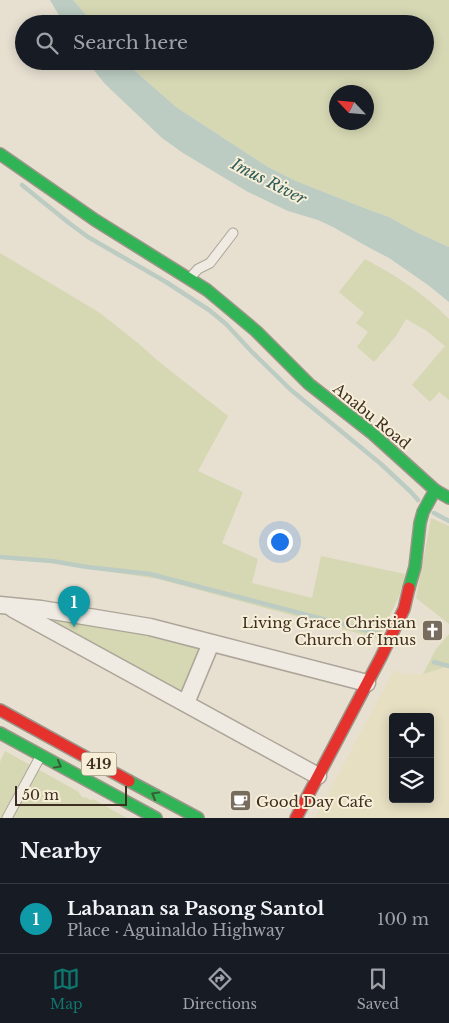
<!DOCTYPE html>
<meta charset="utf-8">
<style>
body{margin:0;font-family:"Libre Baskerville",serif;background:#20242c;color:#f1f3f6}
.controls{position:absolute;right:15px;bottom:15px;display:grid;overflow:hidden;border-radius:5px;box-shadow:0 2px 12px #0003}
.controls button{width:45px;height:45px;display:grid;place-items:center;padding:0;border:0;border-bottom:1px solid #363941;background:#171b24;color:#f1f3f6;font:25px sans-serif}
.compass{position:absolute;left:329px;top:85px;width:45px;height:45px;border-radius:50%;background:#171b24;box-shadow:0 2px 12px #0003;rotate:296deg}
.scale{position:absolute;left:15px;bottom:12px;width:112px;box-sizing:border-box;padding-left:5px;border:2px solid #3d2e20;border-top:0;font-size:14px;line-height:18px;white-space:nowrap;color:#3d2e20;-webkit-text-stroke:4px #f7eed8;paint-order:stroke}
.you{position:absolute;left:279px;top:541px;width:18px;height:18px;margin:-12px;border:4px solid #fff;border-radius:50%;background:#1a73e8;box-shadow:0 0 0 8px #1a73e833}
.badge{display:grid;place-items:center;width:32px;height:32px;border-radius:50%;background:#0f766e;color:#fff;font-size:16px;font-weight:700}
.pin{position:absolute;translate:-50% -41px;filter:drop-shadow(0 1px 2px #0008)}
.pin::after{content:'';position:absolute;top:26px;width:18px;height:15px;background:inherit;clip-path:polygon(0 0,100% 0,50% 100%)}
.list{margin:0;padding:0;list-style:none}
h2{display:flex;justify-content:space-between;align-items:center;height:65px;margin:0;padding:0 20px;font-size:21px}
h2 small{font-size:16px;font-weight:400;color:#9ea1a6}
.list li{display:grid;grid-template-columns:32px 1fr auto;gap:15px;align-items:center;box-sizing:border-box;height:70px;padding:0 20px;border-top:1px solid #363941}
.list b{display:block;font-size:19px;white-space:nowrap}
.list p{margin:0;font-size:16px;white-space:nowrap;color:#9ea1a6}
.list em{font-size:16px;font-style:normal;color:#9ea1a6}
.icon{flex:none;width:28px;height:28px;fill:none;stroke:currentColor;stroke-width:2;stroke-linecap:round;stroke-linejoin:round}
.map{position:relative;flex:none;width:449px;height:818px;overflow:hidden}
.search{position:absolute;background:#171b24;box-shadow:0 2px 12px #0003;left:15px;right:15px;top:15px;height:55px;display:flex;align-items:center;gap:12px;box-sizing:border-box;padding:0 18px;border-radius:28px;color:#9ea1a6;font-size:19px}
.sheet{height:135px;background:#171b24}
nav{display:flex;justify-content:space-around;align-items:center;box-sizing:border-box;height:70px;border-top:1px solid #363941;background:#171b24;font-size:14px;color:#9ea1a6}
nav a{display:grid;justify-items:center;gap:2px}
nav .on{color:#0f766e}
.map>svg:first-child{display:block}
.farmland{fill:#e6dfc2;fill-rule:evenodd}
.green{fill:#d6d7b3;fill-rule:evenodd}
.water{fill:#bcccc2}
.lines{fill:none;stroke-linecap:round;stroke-linejoin:round}
.stream{stroke:#bcccc2;stroke-width:4.5}
.lane-casing{stroke:#ada599;stroke-width:11}
.street-casing{stroke:#ada599;stroke-width:19}
.fast-casing{stroke:#9c958a;stroke-width:14}
.jam-casing{stroke:#9c958a;stroke-width:14}
.lane{stroke:#efebe3;stroke-width:9}
.street{stroke:#efebe3;stroke-width:16}
.fast{stroke:#30b455;stroke-width:11}
.jam{stroke:#e5322d;stroke-width:11}
.oneway{stroke:#385d33}
.labels{text-anchor:middle;dominant-baseline:central;stroke-width:4;stroke-linejoin:round;paint-order:stroke}
.shield{fill:#f7eed8;stroke:#756857;stroke-width:1}
.shield-label{font-size:14px;font-weight:bold;fill:#3d2e20}
.street-label{font-size:15px;fill:#3d2e20;stroke:#f7eed8}
.poi-label{font-size:15px;fill:#3d2e20;stroke:#f7eed8;text-anchor:end}
.water-label{font-size:16px;font-style:italic;fill:#2f5d5a;stroke:#f7eed8}
</style>
<div class="map">
<svg width="449" height="818" viewBox="0 0 449 818">
<rect width="100%" height="100%" fill="#e7e0d1"/>
<path class="farmland" d="M449,666V818H315L394,670L404,674H423ZM393,717H430V799H393Z"/>
<g class="green">
<path d="M73,0H449V247L418,233L389,217L372,211L296,181L268,167L176,107L134,70L126,61H425V24H94ZM336,92H366V122H336Z"/>
<polygon points="0,253 100,313 138,343 157,360 228,416 198,471 243,492 222,543 258,559 252,583 312,598 321,556 405,574 400,594 379,639 158,579 52,563 0,559"/>
<path d="M365,259C395,275 425,294 449,319V400L439,392L430,402L412,385L445,346L427,331L406,319L396,336L374,362L357,347L368,332L356,323L364,313L339,292Z"/>
<polygon points="431,518 449,526 449,624 416,598"/>
<polygon points="57,616 201,645 181,694 53,623"/>
<polygon points="449,634 449,666 423,674 436,649"/>
<polygon points="5,751 79,792 79,793 81,795 81,796 84,798 85,797 92,801 93,799 127,818 0,818 0,762"/>
</g>
<g class="water">
<polygon points="50,0 73,0 94,24 64,24"/>
<polygon points="88,61 126,61 134,70 176,107 268,167 296,181 372,211 389,217 418,233 449,247 449,302 428,285 389,258 368,247 333,227 318,220 288,211 248,192 183,153 162,138 105,84 93,69"/>
</g>
<g class="lines">
<g class="stream">
<polyline points="22,185 69,223 88,237 166,282 209,310 226,324 252,352 291,390 381,464 411,492 418,500"/>
<polyline points="434,513 449,521"/>
<polyline points="0,557 52,561 87,567 150,574 380,634"/>
<polyline points="434,662 449,666"/>
</g>
<defs>
<g id="lane">
<polyline points="190,278 198,269 210,263 233,233"/>
<polyline points="7,818 40,757"/>
</g>
<g id="street">
<polyline points="0,605 41,609 150,627 367,683"/>
<polyline points="13,609 318,776"/>
<polyline points="186,703 211,643"/>
</g>
<g id="fast">
<polyline points="0,154 95,220 207,290 256,331 309,384 373,434 435,490 449,498"/>
<polyline points="409,588 415,567 420,523 423,512 435,490"/>
<polyline points="0,733 156,818"/>
<polyline points="129,781 198,818"/>
</g>
<g id="jam">
<polyline points="0,710 129,781"/>
<polyline points="296,818 381,657 404,609 409,588"/>
</g>
</defs>
<use href="#lane" class="lane-casing"/>
<use href="#street" class="street-casing"/>
<use href="#fast" class="fast-casing"/>
<use href="#jam" class="jam-casing"/>
<use href="#lane" class="lane"/>
<use href="#street" class="street"/>
<use href="#fast" class="fast"/>
<use href="#jam" class="jam"/>
</g>
<defs><path id="oneway-chevron" d="M-2-3.5L2.5 0L-2 3.5" fill="none" stroke-width="1.6" stroke-linecap="round" stroke-linejoin="round" transform="scale(1.25)"/></defs>
<g class="oneway">
<use href="#oneway-chevron" transform="translate(58 765) rotate(29)"/>
<use href="#oneway-chevron" transform="translate(155 795) rotate(-151)"/>
</g>
<defs>
<symbol id="church-square" viewBox="-11 -11 22 22"><rect x="-9" y="-9" width="18" height="18" rx="4" fill="#786c5e" stroke="#f7eed8"/><path d="M-1.2-6h2.4v3.5h3.3v2.4h-3.3V6h-2.4V-.1h-3.3v-2.4h3.3Z" fill="#fff"/></symbol>
<symbol id="cafe-square" viewBox="-11 -11 22 22"><rect x="-9" y="-9" width="18" height="18" rx="4" fill="#786c5e" stroke="#f7eed8"/><path d="M-5.5-4.5H6V0H3Q3 3.5 0 3.5H-2.5Q-5.5 3.5-5.5 0ZM3-3.2v2h1.7v-2ZM-6 4.5H4V6H-6Z" fill="#fff"/></symbol>
</defs>
<g fill-rule="evenodd">
<use href="#church-square" x="420" y="618" width="25" height="25"/>
<use href="#cafe-square" x="228" y="788" width="25" height="25"/>
</g>
<g class="labels">
<rect class="shield" x="81.5" y="752.5" width="35" height="23" rx="4"/>
<g class="shield-label">
<text x="99" y="764">419</text>
</g>
<g class="street-label">
<text transform="translate(372 416) rotate(39)">Anabu Road</text>
</g>
<g class="poi-label">
<text x="416" y="622">Living Grace Christian<tspan x="416" dy="17">Church of Imus</tspan></text>
<text x="256" y="801" text-anchor="start">Good Day Cafe</text>
</g>
<g class="water-label">
<text transform="translate(269 181) rotate(27)">Imus River</text>
</g>
</g>
</svg>
<div class="controls">
<button><svg class="icon" aria-label="locate" viewBox="0 0 24 24"><circle cx="12" cy="12" r="6"/><path d="M12 2v4M12 18v4M2 12h4M18 12h4"/></svg></button>
<button><svg class="icon" aria-label="layers" viewBox="0 0 24 24"><path d="M12 4l9 5-9 5-9-5zM3 14l9 5 9-5"/></svg></button>
</div>
<svg class="compass" viewBox="-18 -18 36 36"><path d="M0-13l5 13h-10z" fill="#e53935"/><path d="M0 13l5-13h-10z" fill="#9ea1a6"/></svg>
<div class="scale">50 m</div>
<div class="you"></div>
<div class="pin badge" style="left:74px;top:627px;background:#0f9aa8">1</div>
<div class="search"><svg class="icon" aria-label="search" viewBox="0 0 24 24"><circle cx="10" cy="10" r="6"/><path d="M15 15l6 6"/></svg>Search here</div>
</div>
<section class="sheet">
<h2>Nearby<small></small></h2>
<ul class="list">
<li><span class="badge" style="background:#0f9aa8">1</span><div><b>Labanan sa Pasong Santol</b><p>Place · Aguinaldo Highway</p></div><em>100 m</em></li>
</ul>
</section>
<nav>
<a class="on"><svg class="icon" aria-label="map" viewBox="0 0 24 24"><path d="M3 6l6-2 6 2 6-2v14l-6 2-6-2-6 2zM9 4v14M15 6v14"/></svg>Map</a>
<a><svg class="icon" aria-label="directions" viewBox="0 0 24 24"><path d="M12 3l9 9-9 9-9-9zM9 14v-3h6M13 9l2 2-2 2"/></svg>Directions</a>
<a><svg class="icon" aria-label="saved" viewBox="0 0 24 24"><path d="M7 4h10v16l-5-4-5 4z"/></svg>Saved</a>
</nav>
